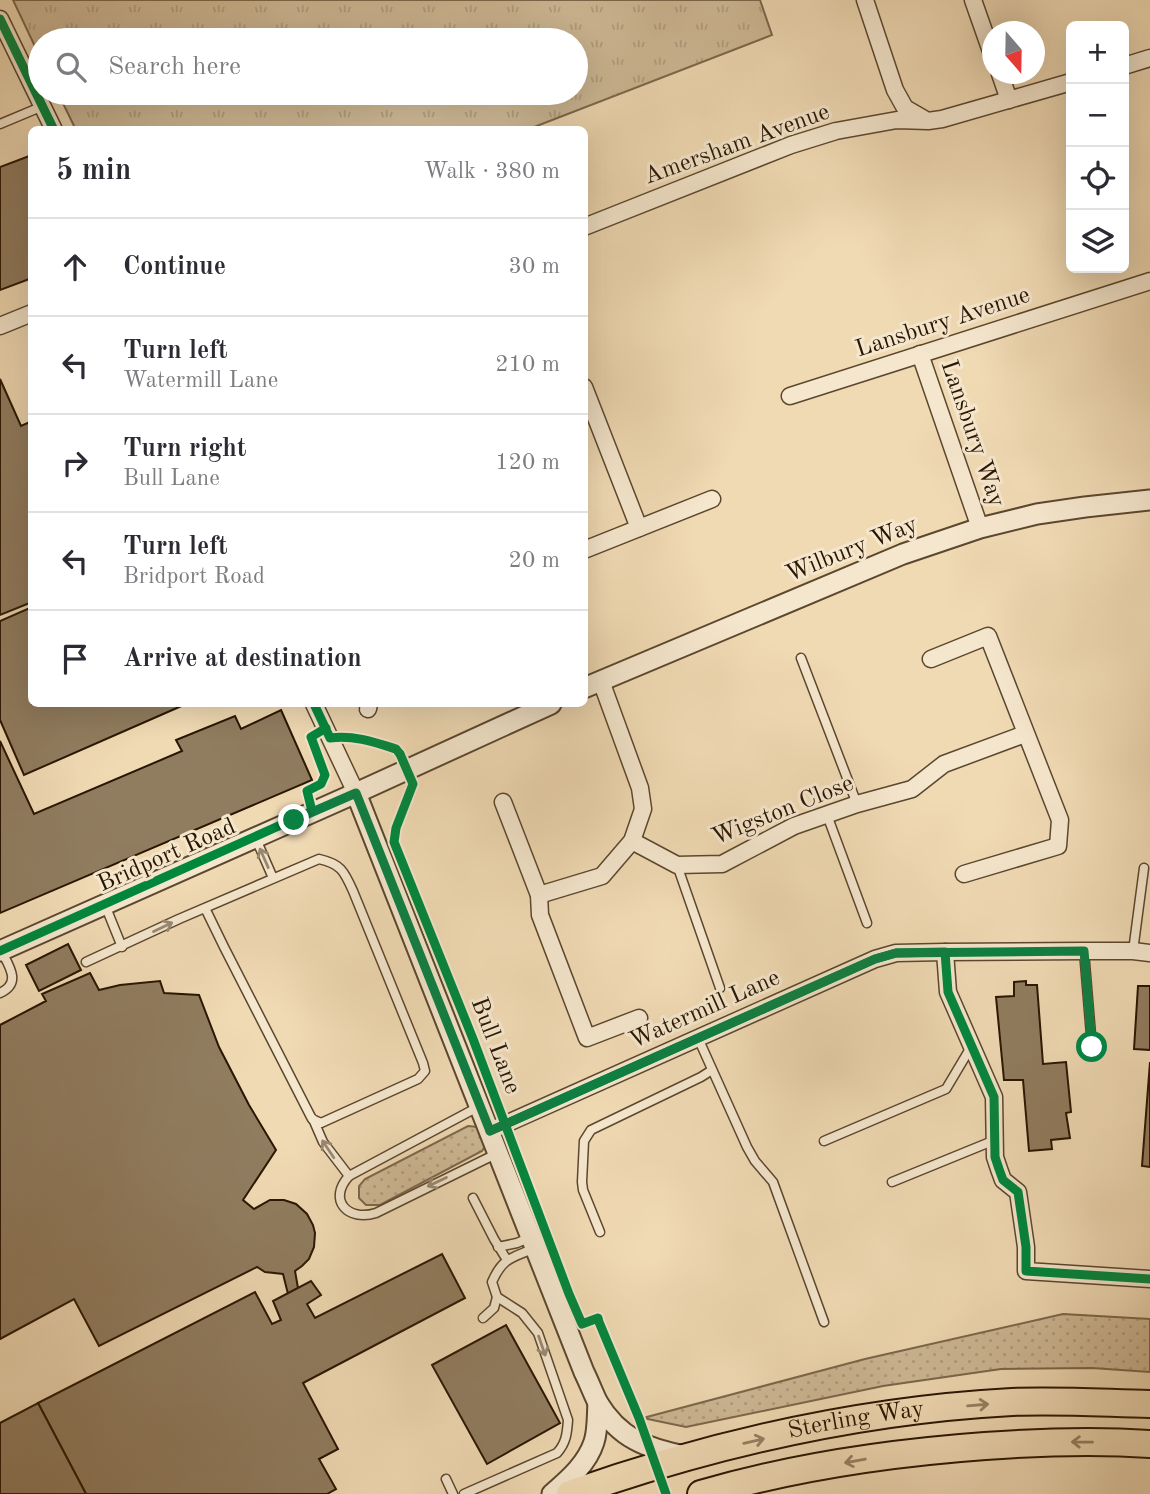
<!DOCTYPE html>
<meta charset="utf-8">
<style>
body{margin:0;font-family:"Old Standard TT",serif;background:#f7f7f7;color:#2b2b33}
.controls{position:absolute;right:21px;top:21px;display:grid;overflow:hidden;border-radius:10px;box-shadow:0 7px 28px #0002}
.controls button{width:63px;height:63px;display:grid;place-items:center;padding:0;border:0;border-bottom:2px solid #e1e1e2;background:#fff;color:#2b2b33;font:35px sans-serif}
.compass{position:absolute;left:982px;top:21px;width:63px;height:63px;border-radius:50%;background:#fff;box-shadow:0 7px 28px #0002;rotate:160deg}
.stop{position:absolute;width:21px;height:21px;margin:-16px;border:5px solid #0b8043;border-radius:50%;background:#fff}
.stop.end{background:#0b8043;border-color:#fff;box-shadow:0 2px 7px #0008}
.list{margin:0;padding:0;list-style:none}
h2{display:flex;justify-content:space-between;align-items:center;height:91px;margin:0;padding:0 28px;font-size:30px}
h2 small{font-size:23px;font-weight:400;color:#7c7c81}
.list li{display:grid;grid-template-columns:46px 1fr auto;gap:21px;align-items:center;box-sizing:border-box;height:98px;padding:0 28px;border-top:2px solid #e1e1e2}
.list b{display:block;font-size:26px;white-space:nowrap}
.list p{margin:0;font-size:23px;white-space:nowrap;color:#7c7c81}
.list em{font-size:23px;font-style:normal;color:#7c7c81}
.icon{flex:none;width:38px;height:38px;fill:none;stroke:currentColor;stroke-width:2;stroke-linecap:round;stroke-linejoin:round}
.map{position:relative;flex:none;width:1150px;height:1494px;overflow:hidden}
.search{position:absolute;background:#fff;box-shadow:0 7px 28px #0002;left:28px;top:28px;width:560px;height:77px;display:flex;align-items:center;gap:18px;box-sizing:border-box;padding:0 24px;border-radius:38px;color:#7c7c81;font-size:26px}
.panel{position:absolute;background:#fff;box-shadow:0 7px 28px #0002;left:28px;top:126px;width:560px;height:581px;border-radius:10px}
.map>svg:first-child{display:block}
.grass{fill:url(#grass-dots);stroke:#7c684c;stroke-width:2}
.park{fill:url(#park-tufts);stroke:#7c684c;stroke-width:2}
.building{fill:#907c5f;stroke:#291602;stroke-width:2}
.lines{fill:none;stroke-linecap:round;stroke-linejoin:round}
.service-casing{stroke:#5b472e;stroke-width:11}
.minor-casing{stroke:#5b472e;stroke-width:19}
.tertiary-casing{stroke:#5b472e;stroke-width:23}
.trunk-casing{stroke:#291602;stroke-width:30}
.service{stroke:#f5e7ce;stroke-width:8}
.minor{stroke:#f5e7ce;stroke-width:16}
.tertiary{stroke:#f5e7ce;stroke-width:19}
.trunk{stroke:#f0dab4;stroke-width:26}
.cycleway-casing{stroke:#f5e7ce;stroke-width:13}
.cycleway{stroke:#00873e;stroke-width:9}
.oneway{stroke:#998972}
.oneway2{stroke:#968264}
.route{stroke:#0b8043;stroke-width:9}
.labels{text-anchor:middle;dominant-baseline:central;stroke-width:6;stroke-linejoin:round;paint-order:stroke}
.street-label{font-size:24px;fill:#291602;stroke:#f5e7ce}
</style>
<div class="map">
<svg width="1150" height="1494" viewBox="0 0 1150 1494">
<defs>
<pattern id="grass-dots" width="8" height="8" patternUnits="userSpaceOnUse" patternTransform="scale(1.75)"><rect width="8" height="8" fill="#ceb996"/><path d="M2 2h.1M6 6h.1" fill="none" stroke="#b19e80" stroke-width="1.8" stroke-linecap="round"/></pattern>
<pattern id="park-tufts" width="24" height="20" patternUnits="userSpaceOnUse" patternTransform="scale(1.75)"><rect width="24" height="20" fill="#ceb996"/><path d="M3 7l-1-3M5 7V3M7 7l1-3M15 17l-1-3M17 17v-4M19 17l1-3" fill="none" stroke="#b19e80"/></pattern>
</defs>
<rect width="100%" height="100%" fill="#f0dab4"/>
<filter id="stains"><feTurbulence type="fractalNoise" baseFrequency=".00286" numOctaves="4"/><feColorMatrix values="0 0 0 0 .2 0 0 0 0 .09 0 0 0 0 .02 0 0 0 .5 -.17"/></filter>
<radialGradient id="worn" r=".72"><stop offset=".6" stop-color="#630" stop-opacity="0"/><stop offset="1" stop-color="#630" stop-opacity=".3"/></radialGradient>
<g class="grass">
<polygon points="468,1126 478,1127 486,1145 482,1151 380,1205 366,1205 359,1198 359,1186 365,1179"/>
<polygon points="1063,1314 1150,1319 1150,1372 1092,1368 1001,1369 883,1386 686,1427 643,1418 865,1359"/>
</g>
<polygon class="park" points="13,0 760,0 772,35 529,129 76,130 58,93 576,93 576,40 40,40 40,57"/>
<g class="building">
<polygon points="32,155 32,278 0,290 0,167"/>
<polygon points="0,379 21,426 32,421 32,602 0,615"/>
<polygon points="32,607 32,704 186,704 24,775 0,720 0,621"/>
<polygon points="281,710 312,780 0,913 0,741 34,814 182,751 176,740 235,716 241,729"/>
<polygon points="68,944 81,970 39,991 26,965"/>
<polygon points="90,973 99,990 120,985 160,981 164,993 199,995 219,1047 249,1105 276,1150 243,1200 254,1209 270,1200 284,1200 296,1204 307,1214 313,1225 315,1233 314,1247 309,1259 302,1266 295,1271 298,1288 288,1294 283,1274 265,1272 257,1267 99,1346 74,1299 0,1339 0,1025 46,1001 42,994"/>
<polygon points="1026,981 1026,985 1037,985 1043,1064 1066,1062 1071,1112 1066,1113 1070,1138 1051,1140 1052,1149 1029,1151 1023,1080 1004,1080 996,997 1014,996 1014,982"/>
<polygon points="1138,986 1150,986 1150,1050 1134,1049"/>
<polygon points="1150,1062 1150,1167 1142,1166"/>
<polygon points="442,1254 465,1298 303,1383 338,1449 319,1459 336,1489 327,1494 86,1494 38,1403 255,1292 272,1324 281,1320 273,1301 311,1281 321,1295 307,1304 315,1318"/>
<polygon points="506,1325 560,1423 487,1464 432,1365"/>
<polygon points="38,1403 86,1494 0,1494 0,1423"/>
</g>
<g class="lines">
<defs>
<g id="service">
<polyline points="0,124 43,106"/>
<polyline points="801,658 857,804"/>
<polyline points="827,815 867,923"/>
<polyline points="256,839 273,878"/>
<polyline points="677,865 720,988"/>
<polyline points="105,905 122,947"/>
<polyline points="1084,951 1092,1047"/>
<polyline points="1133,951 1144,868"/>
<path d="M86,962L179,919L319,859C341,864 344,871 353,891L423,1063L425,1071L418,1079L321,1123L312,1119L224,947L205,908"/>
<path d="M0,993C22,983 9,966 1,950"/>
<polyline points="698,1038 747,1147 755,1161 773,1182 824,1322"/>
<path d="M478,1107L349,1176C327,1200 348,1222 376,1213L498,1153"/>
<polyline points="313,1119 323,1142 349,1176"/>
<polyline points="824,1141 946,1089 971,1047"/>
<polyline points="892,1182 995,1140"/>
<polyline points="473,1198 494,1239 507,1260"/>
<polyline points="600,1232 583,1190 582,1182 584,1141 591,1130 701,1077 712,1070"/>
<polyline points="498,1247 517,1243 531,1237"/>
<polyline points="483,1318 494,1308 497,1297"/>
<polyline points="446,1479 453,1494"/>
<path d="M464,1494L557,1453C566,1443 567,1434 568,1420L538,1333L522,1313L497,1297L492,1282C503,1257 512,1258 535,1248"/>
</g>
<g id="minor">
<polyline points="865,0 895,90 905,108 924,119"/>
<polyline points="973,0 992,54"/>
<polyline points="0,19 54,130"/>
<polyline points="1124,66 1150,58"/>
<polyline points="1000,74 1009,100"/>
<polyline points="584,227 791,145 836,131 897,120 928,121 942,119 1071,82"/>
<polyline points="0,326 32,313"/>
<polyline points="920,354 980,528"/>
<polyline points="584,387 639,528"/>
<polyline points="790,396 1150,281"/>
<polyline points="584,550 712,499"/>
<polyline points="931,659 988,636 1060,820 1058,846 964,874"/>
<polyline points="314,704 356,793"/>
<polyline points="368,709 369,704"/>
<polyline points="503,802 539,895 540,915 587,1038 639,1018"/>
<polyline points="632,841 677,865 722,864 794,826 857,804 912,789 944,764 1025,734"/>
<polyline points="539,895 602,876 632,841 643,809 640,788 601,681"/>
<polyline points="945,952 1084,951 1133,951 1150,953"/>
<polyline points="490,1131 875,959 896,953 945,952 948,992 994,1097 995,1157 999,1169 1003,1180 1018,1192 1026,1247 1026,1271 1150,1279"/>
</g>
<g id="tertiary">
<polyline points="584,688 903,554 980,528 1037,514 1085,507 1150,500"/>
<path d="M356,793L584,1372C589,1382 593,1393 598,1403C619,1438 647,1449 686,1456"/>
<polyline points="0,951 356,793 551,704"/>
<path d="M552,1494C568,1480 587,1464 594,1442C598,1430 597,1415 598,1403"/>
</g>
<g id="trunk">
<path id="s1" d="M570,1494C712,1444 861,1410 1012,1402C1058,1400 1104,1403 1150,1404"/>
<path d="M701,1494C793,1467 889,1453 985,1446C1040,1442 1095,1440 1150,1444"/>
</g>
</defs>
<use href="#service" class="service-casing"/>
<use href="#minor" class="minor-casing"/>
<use href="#tertiary" class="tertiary-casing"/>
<use href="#trunk" class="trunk-casing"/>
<use href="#service" class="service"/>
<use href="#minor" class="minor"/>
<use href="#tertiary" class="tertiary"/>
<use href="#trunk" class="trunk"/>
<defs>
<g id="cycleway">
<polyline points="0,19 54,130"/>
<path d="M314,704L330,738C354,735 374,742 396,749L400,754"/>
<polyline points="400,754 413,784 396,828 394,842 473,1039 569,1294 582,1324 598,1318 599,1322 639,1418 666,1494"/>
<polyline points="0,951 312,811 307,791 321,784 325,775 311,737 326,728"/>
<polyline points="490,1131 875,959 896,953 945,952 948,992 994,1097 995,1157 999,1169 1003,1180 1018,1192 1026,1247 1026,1271 1150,1279"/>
</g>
</defs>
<use href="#cycleway" class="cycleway-casing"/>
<use href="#cycleway" class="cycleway"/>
</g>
<defs><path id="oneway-shaft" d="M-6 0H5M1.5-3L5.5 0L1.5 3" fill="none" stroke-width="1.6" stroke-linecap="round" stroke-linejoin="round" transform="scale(1.75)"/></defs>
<g class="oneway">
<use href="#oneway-shaft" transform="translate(264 858) rotate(-114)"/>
<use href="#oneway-shaft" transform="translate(163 927) rotate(-26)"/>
<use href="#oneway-shaft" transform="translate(328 1149) rotate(-124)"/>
<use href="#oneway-shaft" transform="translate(437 1182) rotate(154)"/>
<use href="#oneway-shaft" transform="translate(542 1346) rotate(71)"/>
</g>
<g class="oneway2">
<use href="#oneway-shaft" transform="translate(978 1405) rotate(-5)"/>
<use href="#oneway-shaft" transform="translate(754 1441) rotate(-13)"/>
<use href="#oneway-shaft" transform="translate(1082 1442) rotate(-179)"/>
<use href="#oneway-shaft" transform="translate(855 1461) rotate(170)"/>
</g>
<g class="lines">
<polyline class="route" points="294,820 356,793 490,1131 875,959 896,953 1084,951 1092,1047"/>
</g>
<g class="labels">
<g class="street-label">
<text transform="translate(737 145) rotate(-20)">Amersham Avenue</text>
<text transform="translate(943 323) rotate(-18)">Lansbury Avenue</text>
<text transform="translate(972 434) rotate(71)">Lansbury Way</text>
<text transform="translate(852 550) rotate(-22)">Wilbury Way</text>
<text transform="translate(783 811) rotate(-22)">Wigston Close</text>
<text transform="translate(167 856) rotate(-24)">Bridport Road</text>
<text transform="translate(705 1010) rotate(-24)">Watermill Lane</text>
<text transform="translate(495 1046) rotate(69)">Bull Lane</text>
<text stroke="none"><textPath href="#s1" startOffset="296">Sterling Way</textPath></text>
</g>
</g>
<rect width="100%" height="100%" filter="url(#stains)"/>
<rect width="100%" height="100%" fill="url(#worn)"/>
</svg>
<div class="controls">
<button>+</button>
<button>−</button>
<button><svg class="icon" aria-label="locate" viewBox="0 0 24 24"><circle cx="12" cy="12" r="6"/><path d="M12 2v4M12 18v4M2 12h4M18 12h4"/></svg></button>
<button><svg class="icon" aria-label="layers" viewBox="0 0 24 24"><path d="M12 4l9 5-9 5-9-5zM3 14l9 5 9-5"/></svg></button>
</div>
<svg class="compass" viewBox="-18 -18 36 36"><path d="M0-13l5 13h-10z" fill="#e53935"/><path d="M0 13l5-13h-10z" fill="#7c7c81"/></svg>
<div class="stop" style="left:1092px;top:1047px"></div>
<div class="stop end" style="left:294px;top:820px"></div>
<div class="search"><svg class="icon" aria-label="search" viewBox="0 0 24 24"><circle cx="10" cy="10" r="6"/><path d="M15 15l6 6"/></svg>Search here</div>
<section class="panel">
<h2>5 min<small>Walk · 380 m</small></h2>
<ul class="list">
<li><svg class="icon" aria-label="ahead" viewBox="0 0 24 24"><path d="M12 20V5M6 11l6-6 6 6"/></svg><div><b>Continue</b></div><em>30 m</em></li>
<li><svg class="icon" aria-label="left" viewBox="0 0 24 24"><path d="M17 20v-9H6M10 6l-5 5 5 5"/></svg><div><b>Turn left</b><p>Watermill Lane</p></div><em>210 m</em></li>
<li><svg class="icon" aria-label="right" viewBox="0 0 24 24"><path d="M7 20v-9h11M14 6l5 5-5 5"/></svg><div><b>Turn right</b><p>Bull Lane</p></div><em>120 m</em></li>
<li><svg class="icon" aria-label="left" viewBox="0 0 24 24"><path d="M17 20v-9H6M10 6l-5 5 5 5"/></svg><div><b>Turn left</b><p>Bridport Road</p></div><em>20 m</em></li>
<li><svg class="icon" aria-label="arrive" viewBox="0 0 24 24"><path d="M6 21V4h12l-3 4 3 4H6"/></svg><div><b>Arrive at destination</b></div></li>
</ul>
</section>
</div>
